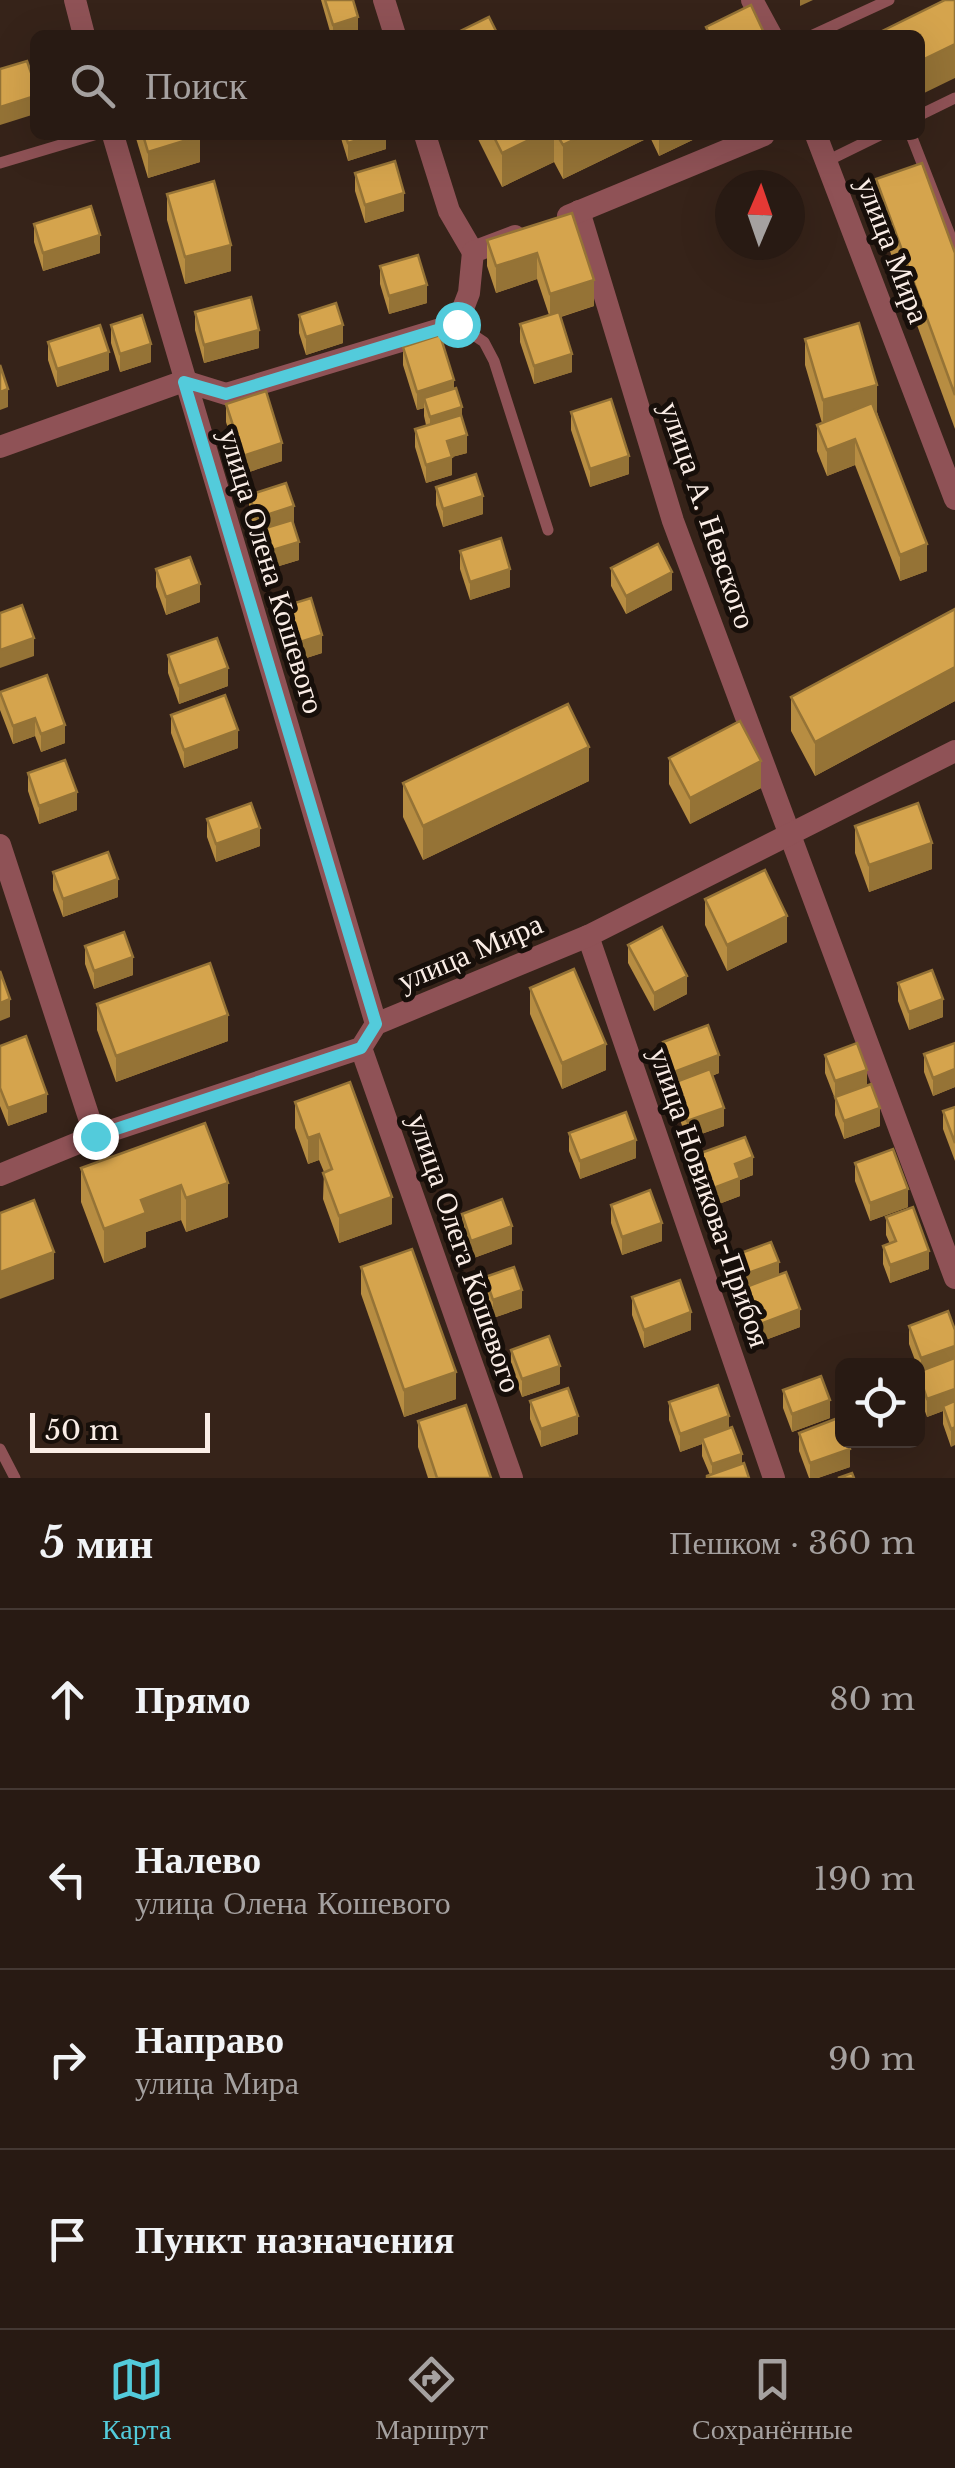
<!DOCTYPE html>
<html lang="ru">
<meta charset="utf-8">
<style>
body{margin:0;font-family:"Libre Baskerville",serif;background:#342721;color:#f1f3f6}
.controls{position:absolute;right:30px;bottom:30px;display:grid;overflow:hidden;border-radius:15px;box-shadow:0 10px 40px #0002}
.controls button{width:90px;height:90px;display:grid;place-items:center;padding:0;border:0;border-bottom:2px solid #443833;background:#281a13;color:#f1f3f6;font:50px sans-serif}
.compass{position:absolute;left:715px;top:170px;width:90px;height:90px;border-radius:50%;background:#281a13;box-shadow:0 10px 40px #0002;rotate:2deg}
.scale{position:absolute;left:30px;bottom:25px;width:180px;box-sizing:border-box;padding-left:10px;border:5px solid #faede6;border-top:0;font-size:28px;line-height:35px;white-space:nowrap;color:#faede6;-webkit-text-stroke:8px #170f0a;paint-order:stroke}
.stop{position:absolute;width:30px;height:30px;margin:-22px;border:8px solid #53cbdb;border-radius:50%;background:#fff}
.stop.end{background:#53cbdb;border-color:#fff;box-shadow:0 2px 10px #0008}
.list{margin:0;padding:0;list-style:none}
h2{display:flex;justify-content:space-between;align-items:center;height:130px;margin:0;padding:0 40px;font-size:42px}
h2 small{font-size:32px;font-weight:400;color:#a5a1a0}
.list li{display:grid;grid-template-columns:65px 1fr auto;gap:30px;align-items:center;box-sizing:border-box;height:180px;padding:0 40px;border-top:2px solid #443833}
.list b{display:block;font-size:38px;white-space:nowrap}
.list p{margin:0;font-size:32px;white-space:nowrap;color:#a5a1a0}
.list em{font-size:32px;font-style:normal;color:#a5a1a0}
.icon{flex:none;width:55px;height:55px;fill:none;stroke:currentColor;stroke-width:2;stroke-linecap:round;stroke-linejoin:round}
.map{position:relative;flex:none;width:955px;height:1478px;overflow:hidden}
.search{position:absolute;background:#281a13;box-shadow:0 10px 40px #0002;left:30px;right:30px;top:30px;height:110px;display:flex;align-items:center;gap:25px;box-sizing:border-box;padding:0 35px;border-radius:15px;color:#a5a1a0;font-size:38px}
.sheet{height:850px;background:#281a13}
nav{display:flex;justify-content:space-around;align-items:center;box-sizing:border-box;height:140px;border-top:2px solid #443833;background:#281a13;font-size:28px;color:#a5a1a0}
nav a{display:grid;justify-items:center;gap:5px}
nav .on{color:#53cbdb}
.map>svg:first-child{display:block}
.lines{fill:none;stroke-linecap:round;stroke-linejoin:round}
.service{stroke:#8f5256;stroke-width:11}
.minor{stroke:#8f5256;stroke-width:22}
.wall{fill:#b78d42}
.shaded-wall{fill:#957336}
.building{fill:#d5a44d;stroke:#957336;stroke-width:2.5}
.route{stroke:#53cbdb;stroke-width:12}
.labels{text-anchor:middle;dominant-baseline:central;stroke-width:10;stroke-linejoin:round;paint-order:stroke}
.street-label{font-size:30px;fill:#faede6;stroke:#170f0a}
</style>
<div class="map">
<svg width="955" height="1478" viewBox="0 0 955 1478">
<rect width="100%" height="100%" fill="#362319"/>
<g class="lines">
<g class="service">
<polyline points="813,35 889,0"/>
<polyline points="920,115 955,98"/>
<polyline points="911,135 955,248"/>
<polyline points="827,161 880,135"/>
<polyline points="0,163 94,135"/>
<polyline points="457,324 484,342 494,361 548,530"/>
<polyline points="0,1449 15,1478"/>
</g>
<g class="minor">
<polyline points="75,0 84,35"/>
<polyline points="384,0 395,35"/>
<polyline points="752,0 771,35"/>
<polyline points="113,135 376,1024"/>
<polyline points="425,135 449,211 473,252"/>
<polyline points="816,135 955,499"/>
<polyline points="579,211 673,521 955,1278"/>
<polyline points="568,216 764,135"/>
<polyline points="0,447 184,381 226,394 457,324 469,293 473,252 515,236"/>
<polyline points="0,845 95,1136"/>
<polyline points="588,936 774,1478"/>
<polyline points="361,1048 512,1478"/>
<polyline points="0,1175 95,1136 361,1048 376,1024 588,936 955,751"/>
</g>
</g>
<g class="wall">
<polygon points="321,0 353,0 358,35 331,35"/>
<polygon points="135,135 200,135 200,162 148,178"/>
<polygon points="340,135 386,135 386,149 348,161"/>
<polygon points="476,135 703,135 659,156 650,137 563,179 554,162 502,187"/>
<polygon points="355,173 404,211 365,223 355,191"/>
<polygon points="876,179 955,253 955,429 876,213"/>
<polygon points="167,194 231,271 185,284 167,220"/>
<polygon points="572,213 594,306 561,317 572,372 534,384 520,342 520,324 549,315 537,279 496,293 487,266 487,240"/>
<polygon points="34,224 100,253 43,271 34,242"/>
<polygon points="380,266 427,303 389,314 380,284"/>
<polygon points="195,312 259,348 204,363 195,330"/>
<polygon points="299,315 343,343 306,355 299,333"/>
<polygon points="111,325 151,362 120,372 111,343"/>
<polygon points="805,339 877,412 927,571 900,581 855,465 827,476 817,451 817,425 822,423 805,365"/>
<polygon points="48,342 109,370 57,387 48,360"/>
<polygon points="403,347 454,389 462,418 467,453 452,457 452,475 426,483 415,447 415,429 426,425 424,416 424,408 417,410 403,365"/>
<polygon points="226,404 282,461 243,474 226,422"/>
<polygon points="571,412 629,474 590,487 571,430"/>
<polygon points="436,487 483,514 443,527 436,505"/>
<polygon points="249,495 293,524 299,560 266,570 259,548 259,535 257,536 249,513"/>
<polygon points="460,551 510,587 470,600 460,569"/>
<polygon points="611,568 672,590 626,614 611,586"/>
<polygon points="156,569 200,602 166,615 156,587"/>
<polygon points="285,606 322,653 297,661 285,624"/>
<polygon points="955,609 955,701 815,776 791,731 791,697"/>
<polygon points="168,655 228,686 179,704 168,673"/>
<polygon points="0,692 65,743 41,752 35,736 13,744 0,710"/>
<polygon points="171,715 238,748 184,768 171,733"/>
<polygon points="669,758 761,788 690,824 669,784"/>
<polygon points="28,773 77,810 39,824 28,791"/>
<polygon points="589,781 423,860 403,817 403,783"/>
<polygon points="207,819 260,846 216,862 207,837"/>
<polygon points="855,826 932,869 869,892 855,853"/>
<polygon points="53,872 118,897 63,917 53,890"/>
<polygon points="705,899 787,942 727,971 705,925"/>
<polygon points="628,945 687,994 654,1011 628,963"/>
<polygon points="85,946 133,975 94,989 85,964"/>
<polygon points="898,983 943,1017 909,1030 898,1001"/>
<polygon points="530,988 606,1070 562,1089 530,1014"/>
<polygon points="97,1004 228,1041 116,1082 97,1030"/>
<polygon points="663,1042 719,1073 712,1076 724,1126 687,1139 673,1101 673,1088 663,1060"/>
<polygon points="955,1043 955,1087 933,1096 924,1072 924,1054"/>
<polygon points="0,1046 47,1112 8,1126 0,1106"/>
<polygon points="825,1055 867,1086 880,1126 844,1139 835,1115 835,1099 825,1073"/>
<polygon points="295,1102 392,1224 339,1243 323,1199 324,1172 319,1160 308,1164 295,1128"/>
<polygon points="955,1107 955,1161 943,1129 943,1111"/>
<polygon points="205,1123 228,1217 186,1232 181,1220 146,1232 146,1247 104,1263 81,1202 81,1168"/>
<polygon points="569,1133 636,1158 580,1179 569,1151"/>
<polygon points="698,1154 753,1175 740,1180 740,1196 711,1207 698,1172"/>
<polygon points="855,1163 908,1207 870,1221 855,1181"/>
<polygon points="611,1205 662,1241 622,1255 611,1223"/>
<polygon points="462,1214 512,1244 471,1259 462,1232"/>
<polygon points="886,1217 929,1269 890,1283 883,1264 883,1246 890,1244 886,1235"/>
<polygon points="738,1254 779,1275 800,1327 760,1342 746,1305 746,1292 738,1272"/>
<polygon points="361,1267 456,1399 404,1417 361,1294"/>
<polygon points="485,1277 522,1308 493,1318 485,1295"/>
<polygon points="632,1297 691,1330 644,1348 632,1315"/>
<polygon points="909,1326 955,1330 951,1447 943,1424 943,1411 927,1417 918,1392 918,1372 919,1371 909,1344"/>
<polygon points="511,1350 560,1384 522,1397 511,1368"/>
<polygon points="783,1390 830,1418 792,1432 783,1408"/>
<polygon points="530,1401 578,1434 541,1447 530,1419"/>
<polygon points="669,1402 729,1428 742,1454 710,1475 702,1456 702,1444 680,1452 669,1420"/>
<polygon points="418,1421 491,1478 428,1478 418,1447"/>
<polygon points="799,1433 850,1467 818,1478 809,1478 799,1451"/>
</g>
<g class="shaded-wall">
<polygon points="800,0 813,0 800,6"/>
<polygon points="358,17 358,35 333,35 333,25"/>
<polygon points="955,44 955,78 920,95 920,61"/>
<polygon points="35,96 35,114 0,125 0,107"/>
<polygon points="374,135 386,135 386,149 348,161 348,143"/>
<polygon points="539,135 554,135 554,162 502,187 502,153"/>
<polygon points="584,135 650,135 650,137 563,179 563,145"/>
<polygon points="659,135 703,135 659,156"/>
<polygon points="200,136 200,162 148,178 148,152"/>
<polygon points="404,193 404,211 365,223 365,205"/>
<polygon points="100,235 100,253 43,271 43,253"/>
<polygon points="231,245 231,271 185,284 185,257"/>
<polygon points="537,253 537,279 496,293 496,266"/>
<polygon points="594,280 594,306 550,320 550,294"/>
<polygon points="427,285 427,303 389,314 389,296"/>
<polygon points="343,325 343,343 306,355 306,337"/>
<polygon points="259,330 259,348 204,363 204,345"/>
<polygon points="151,344 151,362 120,372 120,354"/>
<polygon points="109,352 109,370 57,387 57,369"/>
<polygon points="572,354 572,372 534,384 534,366"/>
<polygon points="454,380 454,398 424,398 424,408 417,410 417,392"/>
<polygon points="877,385 877,412 823,427 823,400"/>
<polygon points="8,389 8,407 0,410 0,392"/>
<polygon points="462,407 462,425 430,435 430,417"/>
<polygon points="467,435 467,453 452,457 452,475 426,483 426,465 447,441"/>
<polygon points="855,439 855,465 827,476 827,450"/>
<polygon points="282,443 282,461 243,474 243,456"/>
<polygon points="629,456 629,474 590,487 590,469"/>
<polygon points="483,496 483,514 443,527 443,509"/>
<polygon points="294,506 294,524 259,530 259,535 257,536 257,518"/>
<polygon points="299,542 299,560 266,570 266,552"/>
<polygon points="927,544 927,571 900,581 900,555"/>
<polygon points="510,569 510,587 470,600 470,582"/>
<polygon points="672,572 672,590 626,614 626,596"/>
<polygon points="200,584 200,602 166,615 166,597"/>
<polygon points="322,635 322,653 297,661 297,643"/>
<polygon points="34,638 34,656 0,668 0,650"/>
<polygon points="955,667 955,701 815,776 815,742"/>
<polygon points="228,668 228,686 179,704 179,686"/>
<polygon points="35,718 35,736 13,744 13,726"/>
<polygon points="65,725 65,743 41,752 41,734"/>
<polygon points="238,730 238,748 184,768 184,750"/>
<polygon points="589,747 589,781 423,860 423,826"/>
<polygon points="761,761 761,788 690,824 690,798"/>
<polygon points="77,792 77,810 39,824 39,806"/>
<polygon points="260,828 260,846 216,862 216,844"/>
<polygon points="932,843 932,869 869,892 869,865"/>
<polygon points="118,879 118,897 63,917 63,899"/>
<polygon points="787,916 787,942 727,971 727,945"/>
<polygon points="133,957 133,975 94,989 94,971"/>
<polygon points="687,976 687,994 654,1011 654,993"/>
<polygon points="10,999 10,1017 0,1021 0,1003"/>
<polygon points="943,999 943,1017 909,1030 909,1012"/>
<polygon points="228,1015 228,1041 116,1082 116,1056"/>
<polygon points="606,1044 606,1070 562,1089 562,1063"/>
<polygon points="719,1055 719,1073 675,1089 674,1084 674,1072"/>
<polygon points="955,1069 955,1087 933,1096 933,1078"/>
<polygon points="867,1070 867,1088 835,1099 835,1081"/>
<polygon points="47,1094 47,1112 8,1126 8,1108"/>
<polygon points="724,1108 724,1126 687,1139 687,1121"/>
<polygon points="880,1108 880,1126 844,1139 844,1121"/>
<polygon points="319,1134 319,1160 308,1164 308,1138"/>
<polygon points="636,1140 636,1158 580,1179 580,1161"/>
<polygon points="753,1157 753,1175 740,1180 740,1196 711,1207 711,1189 735,1164"/>
<polygon points="228,1183 228,1217 186,1232 186,1198"/>
<polygon points="181,1185 181,1220 146,1232 146,1247 104,1263 104,1229 141,1200"/>
<polygon points="908,1189 908,1207 870,1221 870,1203"/>
<polygon points="392,1197 392,1224 339,1243 339,1216"/>
<polygon points="662,1223 662,1241 622,1255 622,1237"/>
<polygon points="512,1226 512,1244 471,1259 471,1241"/>
<polygon points="929,1251 929,1269 890,1283 890,1265"/>
<polygon points="54,1252 54,1279 0,1299 0,1272"/>
<polygon points="779,1262 779,1280 746,1287 745,1292 745,1274"/>
<polygon points="522,1290 522,1308 493,1318 493,1300"/>
<polygon points="800,1309 800,1327 760,1342 760,1324"/>
<polygon points="691,1312 691,1330 644,1348 644,1330"/>
<polygon points="955,1346 955,1364 921,1376 921,1358"/>
<polygon points="560,1366 560,1384 522,1397 522,1379"/>
<polygon points="456,1372 456,1399 404,1417 404,1390"/>
<polygon points="955,1389 955,1407 943,1406 943,1411 927,1417 927,1399"/>
<polygon points="830,1400 830,1418 792,1432 792,1414"/>
<polygon points="578,1416 578,1434 541,1447 541,1429"/>
<polygon points="729,1416 729,1434 702,1438 702,1444 680,1452 680,1434"/>
<polygon points="955,1427 955,1445 951,1447 951,1429"/>
<polygon points="850,1449 850,1467 818,1478 810,1478 810,1463"/>
<polygon points="742,1454 742,1472 712,1478 712,1464"/>
</g>
<g class="building">
<polygon points="325,0 353,0 358,17 333,25"/>
<polygon points="945,0 955,0 955,44 920,61 920,35 874,35"/>
<polygon points="751,5 765,35 710,35 706,27"/>
<polygon points="489,17 498,35 452,35"/>
<polygon points="27,61 35,84 35,96 0,107 0,69"/>
<polygon points="143,135 200,135 200,136 148,152"/>
<polygon points="345,135 374,135 348,143"/>
<polygon points="493,135 539,135 502,153"/>
<polygon points="557,135 584,135 563,145"/>
<polygon points="395,161 404,193 365,205 355,173"/>
<polygon points="922,163 955,253 955,395 876,179"/>
<polygon points="214,181 231,245 185,257 167,194"/>
<polygon points="91,206 100,235 43,253 34,224"/>
<polygon points="572,213 594,280 550,294 537,253 496,266 487,240"/>
<polygon points="418,255 427,285 389,296 380,266"/>
<polygon points="251,297 259,330 204,345 195,312"/>
<polygon points="336,303 343,325 306,337 299,315"/>
<polygon points="559,312 572,354 534,366 520,324"/>
<polygon points="142,315 151,344 120,354 111,325"/>
<polygon points="859,323 877,385 823,400 805,339"/>
<polygon points="100,325 109,352 57,369 48,342"/>
<polygon points="440,335 454,380 417,392 403,347"/>
<polygon points="0,365 8,389 0,392"/>
<polygon points="456,388 462,407 430,417 424,398"/>
<polygon points="266,391 282,443 243,456 226,404"/>
<polygon points="611,399 629,456 590,469 571,412"/>
<polygon points="872,403 927,544 900,555 855,439 827,450 817,425"/>
<polygon points="461,415 467,435 447,441 452,457 426,465 415,429"/>
<polygon points="476,474 483,496 443,509 436,487"/>
<polygon points="286,483 294,506 257,518 249,495"/>
<polygon points="292,520 299,542 266,552 259,530"/>
<polygon points="501,538 510,569 470,582 460,551"/>
<polygon points="658,544 672,572 626,596 611,568"/>
<polygon points="190,557 200,584 166,597 156,569"/>
<polygon points="311,598 322,635 297,643 285,606"/>
<polygon points="22,605 34,638 0,650 0,613"/>
<polygon points="955,609 955,667 815,742 791,697"/>
<polygon points="217,638 228,668 179,686 168,655"/>
<polygon points="47,675 65,725 41,734 35,718 13,726 0,692"/>
<polygon points="225,695 238,730 184,750 171,715"/>
<polygon points="568,704 589,747 423,826 403,783"/>
<polygon points="740,721 761,761 690,798 669,758"/>
<polygon points="65,760 77,792 39,806 28,773"/>
<polygon points="251,803 260,828 216,844 207,819"/>
<polygon points="918,803 932,843 869,865 855,826"/>
<polygon points="108,852 118,879 63,899 53,872"/>
<polygon points="765,870 787,916 727,945 705,899"/>
<polygon points="662,927 687,976 654,993 628,945"/>
<polygon points="124,932 133,957 94,971 85,946"/>
<polygon points="210,963 228,1015 116,1056 97,1004"/>
<polygon points="574,969 606,1044 562,1063 530,988"/>
<polygon points="932,970 943,999 909,1012 898,983"/>
<polygon points="0,971 10,999 0,1003"/>
<polygon points="708,1025 719,1055 674,1072 663,1042"/>
<polygon points="26,1036 47,1094 8,1108 0,1088 0,1046"/>
<polygon points="857,1043 867,1070 835,1081 825,1055"/>
<polygon points="955,1043 955,1069 933,1078 924,1054"/>
<polygon points="710,1069 724,1108 687,1121 673,1083"/>
<polygon points="350,1082 392,1197 339,1216 323,1173 332,1169 319,1134 308,1138 295,1102"/>
<polygon points="871,1084 880,1108 844,1121 835,1097"/>
<polygon points="955,1107 955,1143 943,1111"/>
<polygon points="626,1112 636,1140 580,1161 569,1133"/>
<polygon points="205,1123 228,1183 186,1198 181,1185 141,1200 146,1213 104,1229 81,1168"/>
<polygon points="745,1137 753,1157 735,1164 740,1178 711,1189 698,1154"/>
<polygon points="893,1149 908,1189 870,1203 855,1163"/>
<polygon points="650,1190 662,1223 622,1237 611,1205"/>
<polygon points="502,1199 512,1226 471,1241 462,1214"/>
<polygon points="34,1200 54,1252 0,1272 0,1213"/>
<polygon points="913,1207 929,1251 890,1265 883,1246 896,1241 886,1217"/>
<polygon points="771,1242 779,1262 745,1274 738,1254"/>
<polygon points="412,1249 456,1372 404,1390 361,1267"/>
<polygon points="514,1267 522,1290 493,1300 485,1277"/>
<polygon points="786,1272 800,1309 760,1324 746,1287"/>
<polygon points="680,1280 691,1312 644,1330 632,1297"/>
<polygon points="948,1311 955,1330 955,1346 921,1358 909,1326"/>
<polygon points="549,1336 560,1366 522,1379 511,1350"/>
<polygon points="955,1358 955,1389 927,1399 918,1372"/>
<polygon points="821,1376 830,1400 792,1414 783,1390"/>
<polygon points="718,1385 729,1416 680,1434 669,1402"/>
<polygon points="568,1388 578,1416 541,1429 530,1401"/>
<polygon points="955,1401 955,1427 951,1429 943,1406"/>
<polygon points="466,1405 491,1478 437,1478 418,1421"/>
<polygon points="838,1418 842,1430 842,1440 847,1440 850,1449 810,1463 799,1433"/>
<polygon points="732,1427 742,1454 712,1464 702,1438"/>
<polygon points="744,1463 749,1478 707,1478 707,1476"/>
<polygon points="852,1473 854,1478 838,1478"/>
</g>
<g class="lines">
<polyline class="route" points="95,1136 361,1048 376,1024 184,382 226,394 457,324"/>
</g>
<g class="labels">
<g class="street-label">
<text transform="translate(893 250) rotate(69)">улица Мира</text>
<text transform="translate(708 515) rotate(71)">улица А. Невского</text>
<text transform="translate(272 571) rotate(73)">улица Олена Кошевого</text>
<text transform="translate(470 952) rotate(-23)">улица Мира</text>
<text transform="translate(710 1197) rotate(71)">улица Новикова-Прибоя</text>
<text transform="translate(465 1253) rotate(71)">улица Олега Кошевого</text>
</g>
</g>
</svg>
<div class="controls">
<button><svg class="icon" aria-label="locate" viewBox="0 0 24 24"><circle cx="12" cy="12" r="6"/><path d="M12 2v4M12 18v4M2 12h4M18 12h4"/></svg></button>
</div>
<svg class="compass" viewBox="-18 -18 36 36"><path d="M0-13l5 13h-10z" fill="#e53935"/><path d="M0 13l5-13h-10z" fill="#a5a1a0"/></svg>
<div class="scale">50 m</div>
<div class="stop" style="left:457px;top:324px"></div>
<div class="stop end" style="left:95px;top:1136px"></div>
<div class="search"><svg class="icon" aria-label="search" viewBox="0 0 24 24"><circle cx="10" cy="10" r="6"/><path d="M15 15l6 6"/></svg>Поиск</div>
</div>
<section class="sheet">
<h2>5 мин<small>Пешком · 360 m</small></h2>
<ul class="list">
<li><svg class="icon" aria-label="ahead" viewBox="0 0 24 24"><path d="M12 20V5M6 11l6-6 6 6"/></svg><div><b>Прямо</b></div><em>80 m</em></li>
<li><svg class="icon" aria-label="left" viewBox="0 0 24 24"><path d="M17 20v-9H6M10 6l-5 5 5 5"/></svg><div><b>Налево</b><p>улица Олена Кошевого</p></div><em>190 m</em></li>
<li><svg class="icon" aria-label="right" viewBox="0 0 24 24"><path d="M7 20v-9h11M14 6l5 5-5 5"/></svg><div><b>Направо</b><p>улица Мира</p></div><em>90 m</em></li>
<li><svg class="icon" aria-label="arrive" viewBox="0 0 24 24"><path d="M6 21V4h12l-3 4 3 4H6"/></svg><div><b>Пункт назначения</b></div></li>
</ul>
</section>
<nav>
<a class="on"><svg class="icon" aria-label="map" viewBox="0 0 24 24"><path d="M3 6l6-2 6 2 6-2v14l-6 2-6-2-6 2zM9 4v14M15 6v14"/></svg>Карта</a>
<a><svg class="icon" aria-label="directions" viewBox="0 0 24 24"><path d="M12 3l9 9-9 9-9-9zM9 14v-3h6M13 9l2 2-2 2"/></svg>Маршрут</a>
<a><svg class="icon" aria-label="saved" viewBox="0 0 24 24"><path d="M7 4h10v16l-5-4-5 4z"/></svg>Сохранённые</a>
</nav>
